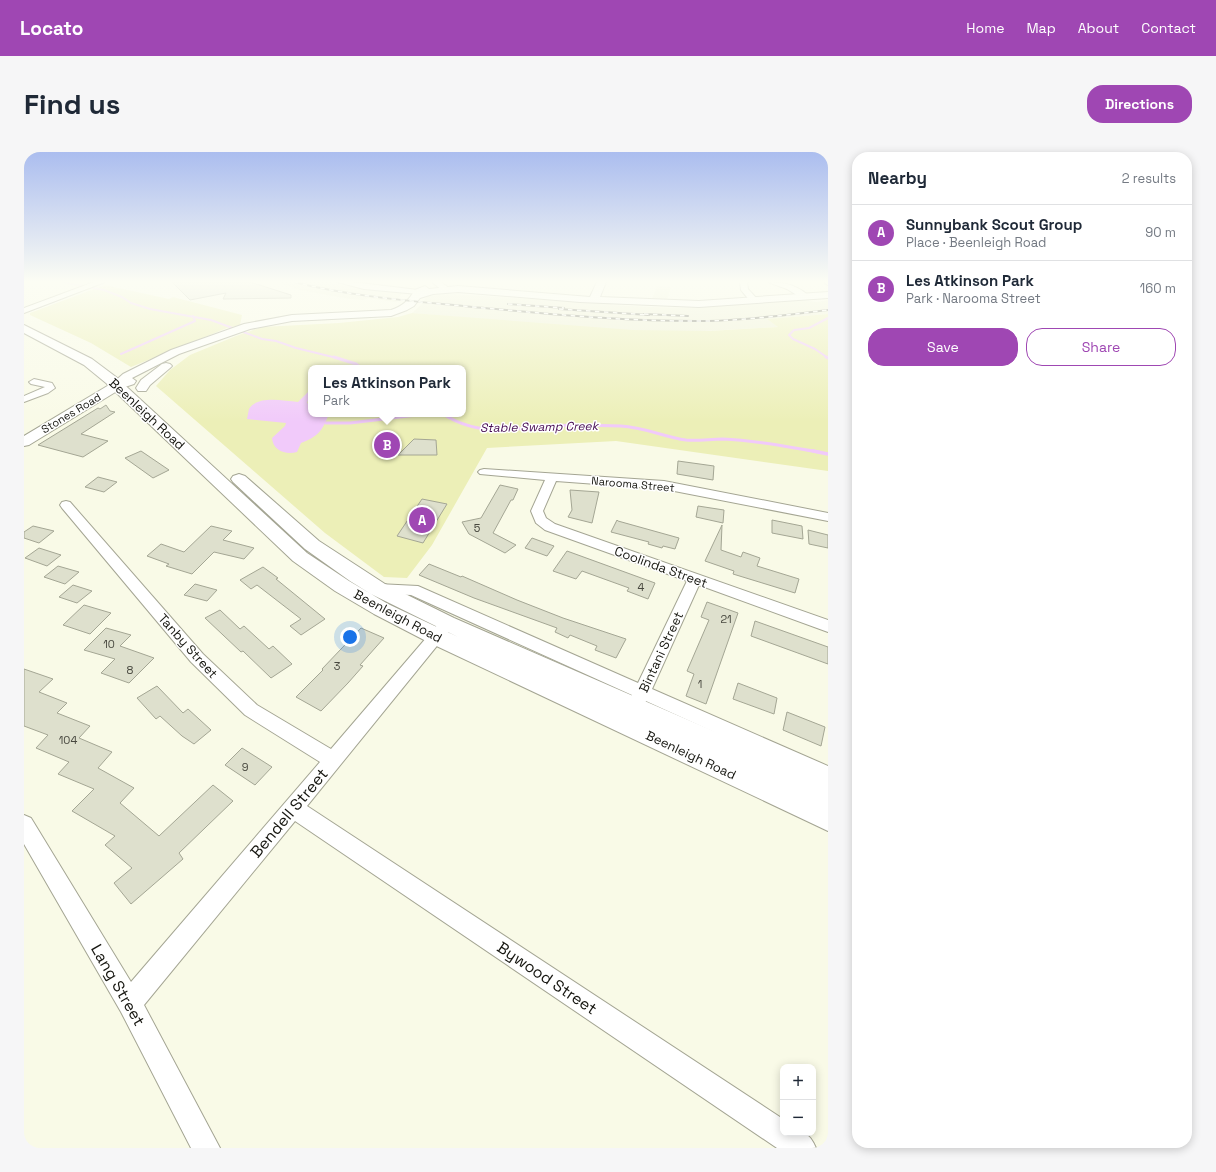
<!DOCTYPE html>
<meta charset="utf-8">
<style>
body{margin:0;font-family:"Space Grotesk",sans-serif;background:#f6f6f7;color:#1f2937}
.controls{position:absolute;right:12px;bottom:12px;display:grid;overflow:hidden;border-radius:8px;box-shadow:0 2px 10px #0003}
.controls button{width:36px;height:36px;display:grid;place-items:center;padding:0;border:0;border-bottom:1px solid #e0e1e3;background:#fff;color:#1f2937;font:20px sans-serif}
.you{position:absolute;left:326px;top:485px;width:14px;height:14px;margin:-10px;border:3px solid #fff;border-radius:50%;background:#1a73e8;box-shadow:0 0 0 6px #1a73e833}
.badge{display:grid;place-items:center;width:26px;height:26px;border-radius:50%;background:#9f47b3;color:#fff;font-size:13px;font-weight:700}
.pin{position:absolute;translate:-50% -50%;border:2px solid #fff;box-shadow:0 1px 4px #0006}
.popup{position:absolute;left:284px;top:213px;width:158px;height:52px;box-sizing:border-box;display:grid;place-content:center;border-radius:8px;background:#fff;filter:drop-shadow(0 1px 3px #0005);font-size:13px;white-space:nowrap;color:#747a83}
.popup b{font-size:15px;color:#1f2937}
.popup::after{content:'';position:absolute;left:50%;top:100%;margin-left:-8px;border:8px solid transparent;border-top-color:#fff}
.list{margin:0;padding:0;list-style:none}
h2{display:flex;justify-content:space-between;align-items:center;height:52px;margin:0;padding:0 16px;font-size:17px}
h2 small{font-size:13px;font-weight:400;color:#747a83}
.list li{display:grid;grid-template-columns:26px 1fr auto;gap:12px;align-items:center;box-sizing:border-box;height:56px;padding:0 16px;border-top:1px solid #e0e1e3}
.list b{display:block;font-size:15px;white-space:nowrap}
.list p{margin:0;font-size:13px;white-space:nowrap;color:#747a83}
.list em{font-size:13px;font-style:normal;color:#747a83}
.actions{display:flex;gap:8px;padding:12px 16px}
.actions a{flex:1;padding:9px 0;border:1px solid #9f47b3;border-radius:16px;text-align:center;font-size:14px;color:#9f47b3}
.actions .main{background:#9f47b3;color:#fff}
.map{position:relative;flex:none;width:804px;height:996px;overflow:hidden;border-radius:16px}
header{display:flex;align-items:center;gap:24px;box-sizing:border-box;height:56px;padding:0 20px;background:#9f47b3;color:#fff}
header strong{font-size:19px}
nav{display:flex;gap:22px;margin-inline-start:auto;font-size:14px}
.intro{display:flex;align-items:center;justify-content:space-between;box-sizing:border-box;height:96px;padding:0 24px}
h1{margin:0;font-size:28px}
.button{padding:10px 18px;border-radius:16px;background:#9f47b3;color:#fff;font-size:14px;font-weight:700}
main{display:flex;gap:24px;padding:0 24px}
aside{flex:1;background:#fff;border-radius:16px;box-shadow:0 2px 10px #0003}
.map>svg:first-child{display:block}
.built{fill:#eef0d5}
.green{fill:#ecefb7;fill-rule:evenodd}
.water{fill:#f1cafa}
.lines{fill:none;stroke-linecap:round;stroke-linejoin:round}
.stream-far2{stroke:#f1cafa;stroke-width:2}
.stream-far1{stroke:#f1cafa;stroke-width:3}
.stream{stroke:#f1cafa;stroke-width:3.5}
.building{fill:#dee0cd;stroke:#a4a694}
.minor-casing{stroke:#a4a593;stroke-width:2}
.tertiary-casing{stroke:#a4a593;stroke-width:2}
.secondary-casing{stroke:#a4a593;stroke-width:2}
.minor{fill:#fff;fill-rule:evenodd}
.tertiary{fill:#fff;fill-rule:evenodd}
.secondary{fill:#fff;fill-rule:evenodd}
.rail-casing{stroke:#67685d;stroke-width:2}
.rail{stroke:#fff;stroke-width:1.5;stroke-dasharray:4.5;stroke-linecap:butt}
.labels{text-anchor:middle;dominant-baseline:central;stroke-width:3;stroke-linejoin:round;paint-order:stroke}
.far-street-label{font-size:11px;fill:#161610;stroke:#fff}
.number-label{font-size:11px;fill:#48483f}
.far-water-label{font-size:12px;font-style:italic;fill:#460b52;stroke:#fff}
.street-label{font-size:13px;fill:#161610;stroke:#fff}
.near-street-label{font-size:16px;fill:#161610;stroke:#fff}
</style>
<header>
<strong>Locato</strong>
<nav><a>Home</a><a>Map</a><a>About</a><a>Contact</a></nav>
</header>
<div class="intro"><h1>Find us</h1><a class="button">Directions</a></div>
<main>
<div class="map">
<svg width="804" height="996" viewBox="0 0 804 996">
<rect width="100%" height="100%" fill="#f9fae7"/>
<g class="built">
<polygon points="254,130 302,130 337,137 378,141 372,150 344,146 340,148 326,147 276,138"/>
<polygon points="633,134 647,135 643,148 628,147"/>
<polygon points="429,142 551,150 551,149 587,151 588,153 629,155 667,156 721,152 776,148 793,150 804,148 804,162 743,167 755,175 662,180 574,177 388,161 397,153 403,144"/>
</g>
<g class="green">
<polygon points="81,133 145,147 149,145 218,163 216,173 203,176 107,215 67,191 6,163 6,161"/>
<path d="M388,161L609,178L685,179L754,175L743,167L804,162V319L592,289L463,296L408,393L383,426L360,425L301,381L132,234L146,218L166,203L212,184L238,175L315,171L374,165ZM287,216H439V262H287Z"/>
</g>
<path class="water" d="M285,239L287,240L283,251L287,253V262H305C298,279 295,284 277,291L273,300C262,303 249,299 248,286L261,274L262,271L223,267L225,257C234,243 259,249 274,250Z"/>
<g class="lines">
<g class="stream-far2">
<polyline points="38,130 80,138 98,145 107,151 126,157 187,168 238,187 252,189 272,196 313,206"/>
<polyline points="97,202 171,169 169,164"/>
<polyline points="804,206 791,197 769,187 765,183 770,178 785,176 804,166"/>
</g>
<g class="stream-far1">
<polyline points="310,205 332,212 337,216"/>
<polyline points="802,205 804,206"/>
<path d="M419,262C442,277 467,280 494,277C500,276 506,274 512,274C540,273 569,273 597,274C620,275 640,285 662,288C674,289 687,287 699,287C731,288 763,295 795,300"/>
<polyline points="302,271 326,271 401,262"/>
</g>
<polyline class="stream" points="789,299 804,302"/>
</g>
<g class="building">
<polygon points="148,130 226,130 267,143 267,146 199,147 202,141 166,148"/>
<polygon points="82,253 86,259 91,260 57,282 84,289 59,305 14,293 74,256 76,257"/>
<polygon points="390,287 412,288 413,303 374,303"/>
<polygon points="117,299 145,318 129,326 101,306"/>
<polygon points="654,309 690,314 689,328 653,322"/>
<polygon points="74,325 93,330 80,340 61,335"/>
<polygon points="476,333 494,337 489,348 487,348 469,381 492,393 481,401 445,382 438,370 457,366"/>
<polygon points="546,338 575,340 568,371 544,365 548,358"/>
<polygon points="398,347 423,352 399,391 373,384"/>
<polygon points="674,354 700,358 699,371 672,365"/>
<polygon points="593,368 594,369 655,386 651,397 639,394 638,396 624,392 625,390 587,380"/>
<polygon points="748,368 778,374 779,387 748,381"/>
<polygon points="698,373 697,398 717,405 719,400 736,406 733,414 775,427 771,441 709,422 710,419 681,409"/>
<polygon points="9,374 30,379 15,391 0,386 0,380"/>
<polygon points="187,374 208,379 199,388 230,396 220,407 190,400 168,422 142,414 145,412 123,404 137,392 160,400"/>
<polygon points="784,378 804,383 804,396 785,392"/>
<polygon points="508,386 530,394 523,404 501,396"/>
<polygon points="15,396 37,403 23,414 1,406"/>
<polygon points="543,399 631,431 624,447 603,439 605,436 558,419 552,427 529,419"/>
<polygon points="405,412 437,425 438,424 493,448 539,466 602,487 592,506 571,498 573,494 546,483 544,486 531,480 533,476 450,446 395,423"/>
<polygon points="34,414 55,420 41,432 20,425"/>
<polygon points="239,415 254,426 252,427 301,467 277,483 266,474 277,467 233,433 227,437 216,428"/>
<polygon points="171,432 193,438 183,449 160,443"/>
<polygon points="49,433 68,439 53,451 35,445"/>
<polygon points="683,450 714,461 682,552 662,544 670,522 663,519 685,468 677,465"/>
<polygon points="60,453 87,461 66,482 39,473"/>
<polygon points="196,458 216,477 220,474 245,497 249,494 268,512 247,526 219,499 217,500 181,466"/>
<polygon points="731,469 804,495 804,512 727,484"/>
<polygon points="82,476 107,483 96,494 130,506 105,531 77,521 91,507 60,498"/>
<polygon points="337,476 360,486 336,513 339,514 324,531 297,559 272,545 299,518 298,517"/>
<polygon points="0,517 29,527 15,540 43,551 33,561 66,574 55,586 88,600 74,616 110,636 96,651 135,684 189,633 209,649 155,701 159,707 107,752 90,731 108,716 81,693 91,684 48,659 70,637 34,622 45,610 12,596 24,583 0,574"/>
<polygon points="714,531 753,546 750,562 709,547"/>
<polygon points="133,534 159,561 164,557 187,578 170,592 158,584 136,564 132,567 113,546"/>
<polygon points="763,560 801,575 797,594 759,578"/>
<polygon points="218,596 248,615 231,633 201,613"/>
</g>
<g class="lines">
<defs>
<g id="minor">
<polygon points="70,130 81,130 0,161 0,156"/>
<polygon points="313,130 328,130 394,138 398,140 394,142 340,137"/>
<polygon points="408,130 417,130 426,137 425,139 419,139"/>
<polygon points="716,130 723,130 724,137 734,148 733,150 727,150 717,138"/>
<path d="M744,130C759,130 774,133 786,145L782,147H779L763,137Z"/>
<polygon points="800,130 804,130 804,133 802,132"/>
<polygon points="10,227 28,231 31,236 24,241 0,250 0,244 21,235 7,232 5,230"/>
<polygon points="460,317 640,329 804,361 804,369 640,337 532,329 519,359 522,366 531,372 804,468 804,480 675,433 628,537 804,614 804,632 622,549 619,555 613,557 607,555 604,550 608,543 387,443 349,441 347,437 349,433 354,432 394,434 614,531 663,429 521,378 512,371 507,359 521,328 456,322 454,320 456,318"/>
<path d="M42,349L46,350L179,502L233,553L307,597L415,471L420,469L425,471L428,475L425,479L283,654L759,967V981C777,981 784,977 792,996H753L271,669L120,853L196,996H167L97,860L0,692V663L7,666L107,830L296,610L221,563L167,510L38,356L36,353L38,350Z"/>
</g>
<g id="tertiary">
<path d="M573,130H582L576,145L675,149L804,140V146L675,155L556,150L434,140L409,142L396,146L390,154L383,158L367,164L268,169L226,177L155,202L108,226L112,229L110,232L98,236L5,293L0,294V284L90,230L99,222L147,198L220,172L268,163L367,158C379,154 384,149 391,138L401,134L405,137L434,134L566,145Z"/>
<polygon points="142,211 146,212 148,214 146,216 126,233 122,239 114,239 112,236 117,228 138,212"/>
</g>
<polygon id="secondary" points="0,173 68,207 92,225 283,401 325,429 364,452 434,485 347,442 326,429 281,397 209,330 207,327 209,324 215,322 221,324 295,389 361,432 430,466 804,629 804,679 404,490 350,462 311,439 269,409 82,231 60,213 0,181"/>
</defs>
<use href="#minor" class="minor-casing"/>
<use href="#tertiary" class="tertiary-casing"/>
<use href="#secondary" class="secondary-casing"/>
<use href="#minor" class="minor"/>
<use href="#tertiary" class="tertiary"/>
<use href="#secondary" class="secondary"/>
<defs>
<g id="rail">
<path d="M270,130C329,145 389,149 449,155C527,162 605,170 684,169C724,168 764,163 804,158"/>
<polyline points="484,152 540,156"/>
<polyline points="535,157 625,163"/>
<polyline points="620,162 664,164"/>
</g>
</defs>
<use href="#rail" class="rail-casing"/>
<use href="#rail" class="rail"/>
</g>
<linearGradient id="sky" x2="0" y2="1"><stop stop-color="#abbdef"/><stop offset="0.48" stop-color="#fcfdf4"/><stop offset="1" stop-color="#fcfdf4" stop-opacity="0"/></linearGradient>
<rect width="804" height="270" fill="url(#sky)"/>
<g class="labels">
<g class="far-street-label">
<text transform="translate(47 261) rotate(-31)">Stones Road</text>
<text transform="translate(609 332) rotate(5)">Narooma Street</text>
</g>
<g class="number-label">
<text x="453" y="376">5</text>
<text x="617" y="435">4</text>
<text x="702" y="467">21</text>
<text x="85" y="492">10</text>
<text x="313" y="514">3</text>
<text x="106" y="518">8</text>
<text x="676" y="532">1</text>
<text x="44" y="588">104</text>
<text x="221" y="615">9</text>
</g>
<g class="far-water-label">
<text transform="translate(515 275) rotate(-1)">Stable Swamp Creek</text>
</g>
<g class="street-label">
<text transform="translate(123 262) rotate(43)">Beenleigh Road</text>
<text transform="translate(637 415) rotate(20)">Coolinda Street</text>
<text transform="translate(374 464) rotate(28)">Beenleigh Road</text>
<text transform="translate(164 494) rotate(48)">Tanby Street</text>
<text transform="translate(637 500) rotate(-65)">Bintani Street</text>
<text transform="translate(667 603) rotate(25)">Beenleigh Road</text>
</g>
<g class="near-street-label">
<text transform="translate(265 661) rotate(-50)">Bendell Street</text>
<text transform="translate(523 826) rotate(34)">Bywood Street</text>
<text transform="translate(94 833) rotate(60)">Lang Street</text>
</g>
</g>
</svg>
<div class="controls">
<button>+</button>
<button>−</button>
</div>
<div class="you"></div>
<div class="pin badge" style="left:398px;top:368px">A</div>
<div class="pin badge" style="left:363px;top:293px">B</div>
<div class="popup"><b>Les Atkinson Park</b>Park</div>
</div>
<aside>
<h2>Nearby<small>2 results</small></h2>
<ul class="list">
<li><span class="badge">A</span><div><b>Sunnybank Scout Group</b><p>Place · Beenleigh Road</p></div><em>90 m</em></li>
<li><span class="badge">B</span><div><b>Les Atkinson Park</b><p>Park · Narooma Street</p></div><em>160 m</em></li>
</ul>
<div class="actions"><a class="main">Save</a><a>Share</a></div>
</aside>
</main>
